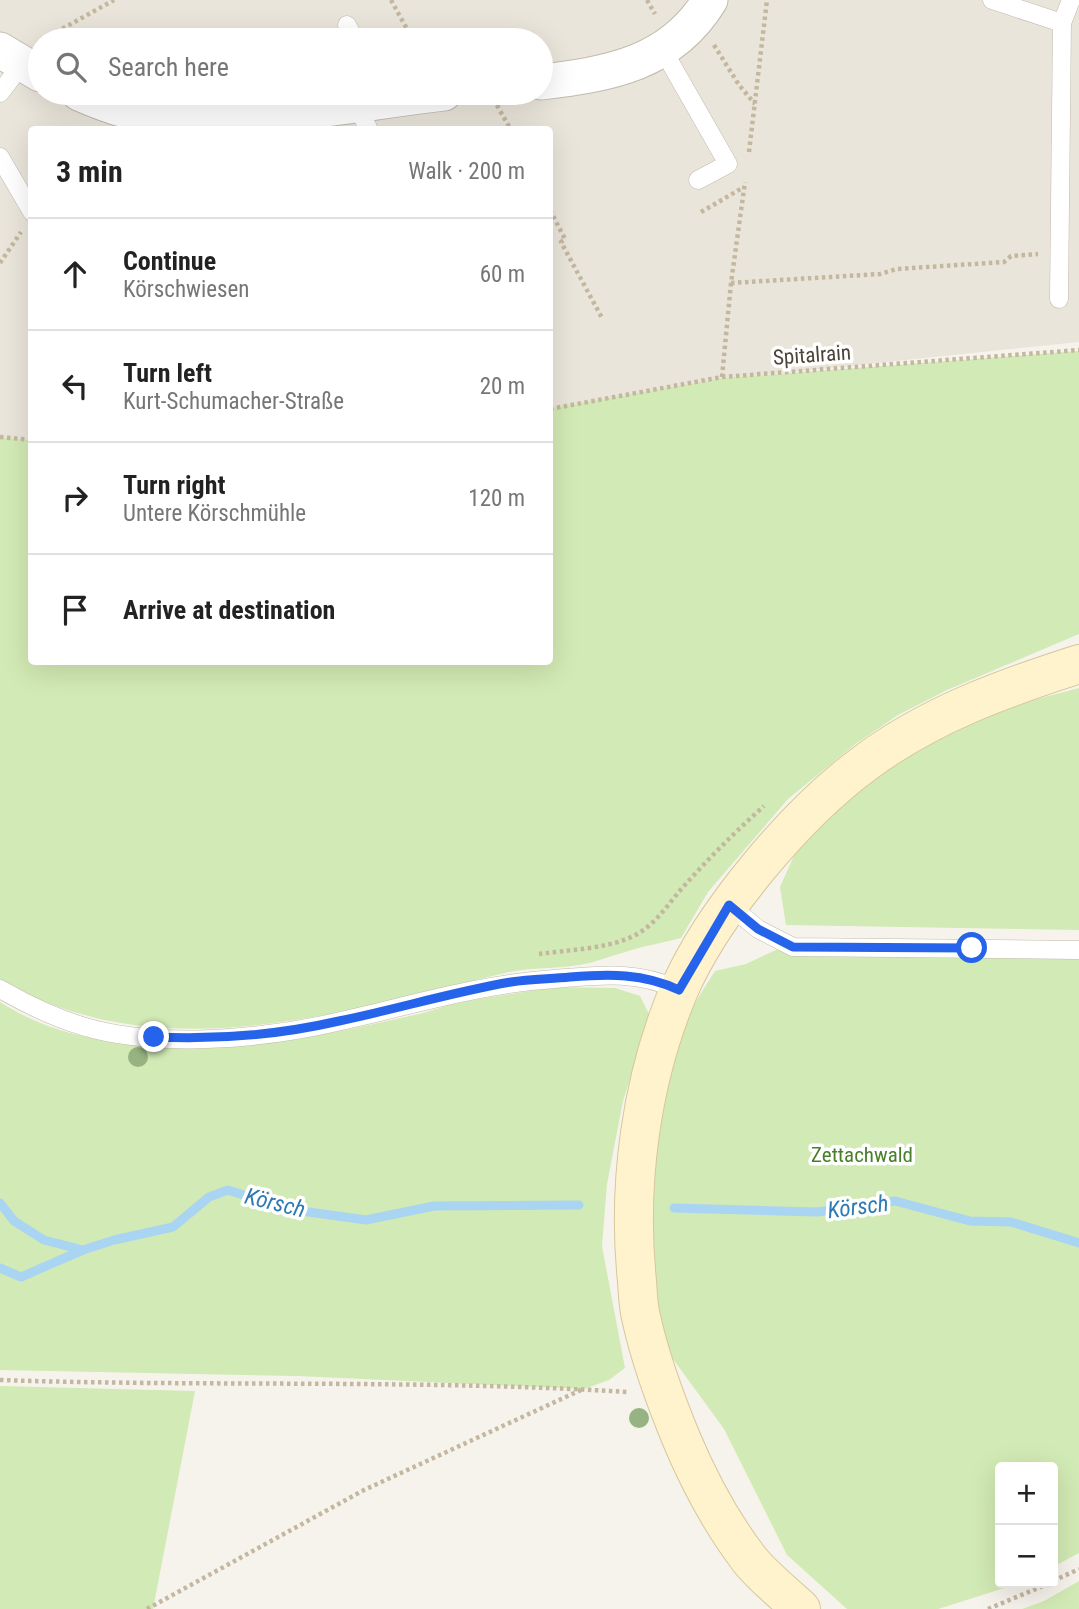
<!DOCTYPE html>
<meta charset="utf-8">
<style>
body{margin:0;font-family:"Roboto Condensed",sans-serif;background:#f2f2f2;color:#222}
.controls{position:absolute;right:21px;bottom:21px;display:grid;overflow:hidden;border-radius:7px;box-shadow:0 7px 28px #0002}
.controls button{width:63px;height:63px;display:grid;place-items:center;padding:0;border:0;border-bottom:2px solid #e0e0e0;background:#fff;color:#222;font:35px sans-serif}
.stop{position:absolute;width:21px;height:21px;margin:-16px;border:5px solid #2563eb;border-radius:50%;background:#fff}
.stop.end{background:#2563eb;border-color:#fff;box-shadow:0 2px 7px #0008}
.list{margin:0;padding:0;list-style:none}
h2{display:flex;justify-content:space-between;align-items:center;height:91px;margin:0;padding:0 28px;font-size:30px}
h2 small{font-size:23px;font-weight:400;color:#767676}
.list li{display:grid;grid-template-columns:46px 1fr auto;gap:21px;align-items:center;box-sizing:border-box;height:112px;padding:0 28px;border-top:2px solid #e0e0e0}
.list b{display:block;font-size:26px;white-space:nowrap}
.list p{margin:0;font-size:23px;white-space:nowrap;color:#767676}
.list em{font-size:23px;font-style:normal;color:#767676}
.icon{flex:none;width:38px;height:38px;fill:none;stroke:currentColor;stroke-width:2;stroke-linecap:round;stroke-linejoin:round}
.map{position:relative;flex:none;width:1079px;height:1609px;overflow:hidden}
.search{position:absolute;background:#fff;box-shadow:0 7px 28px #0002;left:28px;top:28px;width:525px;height:77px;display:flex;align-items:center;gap:18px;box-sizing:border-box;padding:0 24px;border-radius:38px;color:#767676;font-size:26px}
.panel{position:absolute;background:#fff;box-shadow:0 7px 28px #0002;left:28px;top:126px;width:525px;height:539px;border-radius:7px}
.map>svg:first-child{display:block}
.residential{fill:#eae5da;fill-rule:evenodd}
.green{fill:#d2eab5}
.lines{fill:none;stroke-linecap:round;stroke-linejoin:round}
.stream{stroke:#a9d4f2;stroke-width:9}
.lane-casing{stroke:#c2bbae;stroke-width:19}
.street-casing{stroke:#c2bbae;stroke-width:37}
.secondary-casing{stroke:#d6c79b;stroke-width:40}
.path{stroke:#c4b79f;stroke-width:4.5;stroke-dasharray:3.5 3.5;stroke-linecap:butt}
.lane{stroke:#fff;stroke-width:18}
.street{stroke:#fff;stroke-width:35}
.secondary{stroke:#fff3cd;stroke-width:38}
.tree{fill:#97b381}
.route{stroke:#2563eb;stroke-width:9}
.labels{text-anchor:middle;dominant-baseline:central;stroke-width:7;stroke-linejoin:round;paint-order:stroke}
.street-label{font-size:21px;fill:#4b4439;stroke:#fff}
.park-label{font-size:21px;fill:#4a7f2a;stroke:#fff}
.water-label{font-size:23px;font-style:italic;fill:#2e7ab2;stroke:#fff}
</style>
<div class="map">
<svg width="1079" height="1609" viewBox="0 0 1079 1609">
<rect width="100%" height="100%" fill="#f6f3ec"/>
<path class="residential" d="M0,0H1079V342L733,378L550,408V130H32L31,440L0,437ZM40,40H541V93H40Z"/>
<g class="green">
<path d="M1079,351V634L947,690L898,715L854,745L788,799L708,892L681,938C662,943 643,946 625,952C610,956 594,963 579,965C554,969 529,967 505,973C341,1012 157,1073 0,979V437L31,440L32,662H550V408L725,378Z"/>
<polygon points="1079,688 1079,930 786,925 780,887 809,822 961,719"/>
<polygon points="782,947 1079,955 1079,1553 1053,1567 1053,1467 1000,1467 1000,1583 1020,1583 938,1609 847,1609 787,1555 724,1429 665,1348 654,1303 650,1172 672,1061 693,1006 715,971 746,964"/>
<path d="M553,987L615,988L640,996L650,1016L623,1101L607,1184L602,1246L625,1368L609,1380L584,1389L297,1376L0,1370V1002C37,1026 77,1037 119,1043C222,1057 324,1036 423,1013C434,1010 444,1006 454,1004C487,997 520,993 553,987Z"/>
<polygon points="0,1386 195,1391 153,1609 0,1609"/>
<polygon points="1079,1581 1079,1609 1022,1609 1044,1601"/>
</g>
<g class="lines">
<g class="stream">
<polyline points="0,1203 14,1221 44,1240 83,1250 114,1240 173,1227 209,1197 228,1190 287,1209 366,1220 434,1206 579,1205"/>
<polyline points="674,1208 817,1212 895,1201 970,1221 1011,1222 1079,1243"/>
<polyline points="0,1268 21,1277 83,1250"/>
</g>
<defs>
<g id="lane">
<polyline points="992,0 1062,23"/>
<polyline points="347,25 355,40"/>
<polyline points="663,50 728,164 698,180"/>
<polyline points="0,93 22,64"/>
<polyline points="356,104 369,130"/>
<polyline points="0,157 32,212"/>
<polyline points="1059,299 1062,23 1071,0"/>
<polyline points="729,905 758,929 793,947 1079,950"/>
<path d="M0,989C26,1004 53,1017 82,1026C158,1049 265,1039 341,1021C412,1005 481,984 554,979C599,975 638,970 679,990"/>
</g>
<g id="street">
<polyline points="0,50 40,74"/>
<path d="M541,82C609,74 671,64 710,0"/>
<path d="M79,93C104,104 138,116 166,118C259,123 352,104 444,93"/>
</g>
<path id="secondary" d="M801,1609C784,1593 763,1577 749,1559C720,1521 699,1481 681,1438C665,1399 650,1359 641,1317C638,1306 638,1293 637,1281C627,1185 641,1080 679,990C713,912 797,813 865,763C929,715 1004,688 1079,664"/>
</defs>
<use href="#lane" class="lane-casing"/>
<use href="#street" class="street-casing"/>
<use href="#secondary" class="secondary-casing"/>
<g class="path">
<polyline points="391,0 413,40"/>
<polyline points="647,0 655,14"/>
<polyline points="44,39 114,0"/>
<polyline points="714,45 739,85 755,104"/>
<polyline points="490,93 511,130"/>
<polyline points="749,152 767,0"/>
<polyline points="550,210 565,239 561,242 602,318"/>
<polyline points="701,212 744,187"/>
<polyline points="0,263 21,232"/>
<polyline points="731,283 880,274 897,269 1004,262 1011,256 1038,254"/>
<polyline points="722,377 731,283 745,182"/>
<polyline points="550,409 722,377 1079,350"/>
<polyline points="0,437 32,440"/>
<path d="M539,954C567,950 603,949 629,938C654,928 667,905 684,886C709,858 736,831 764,806"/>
<path d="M0,1380C209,1387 418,1379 627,1392"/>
<polyline points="1053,1581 1079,1569"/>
<polyline points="147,1609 364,1490 583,1389"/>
<polyline points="988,1609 1050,1583"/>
</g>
<use href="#lane" class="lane"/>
<use href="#street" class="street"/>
<use href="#secondary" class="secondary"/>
</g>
<g class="tree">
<circle cx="138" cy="1057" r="10"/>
<circle cx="639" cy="1418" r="10"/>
</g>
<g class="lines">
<path class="route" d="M154,1037C217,1040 278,1035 339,1021C397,1009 453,992 511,982C530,979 550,979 570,977C609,974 643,973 679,990L729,905L758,929L793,947L972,948"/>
</g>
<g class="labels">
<g class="street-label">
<text transform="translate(812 355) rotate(-4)">Spitalrain</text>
</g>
<g class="park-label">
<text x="862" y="1155">Zettachwald</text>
</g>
<g class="water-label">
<text transform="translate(275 1203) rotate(14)">Körsch</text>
<text transform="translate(858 1207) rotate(-7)">Körsch</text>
</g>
</g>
</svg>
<div class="controls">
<button>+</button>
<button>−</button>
</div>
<div class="stop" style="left:972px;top:948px"></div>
<div class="stop end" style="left:154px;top:1037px"></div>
<div class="search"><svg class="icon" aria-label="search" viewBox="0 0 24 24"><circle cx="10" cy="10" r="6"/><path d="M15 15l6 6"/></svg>Search here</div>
<section class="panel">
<h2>3 min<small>Walk · 200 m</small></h2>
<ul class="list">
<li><svg class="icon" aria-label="ahead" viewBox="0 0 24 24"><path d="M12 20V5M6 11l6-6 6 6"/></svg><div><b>Continue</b><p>Körschwiesen</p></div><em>60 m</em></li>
<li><svg class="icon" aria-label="left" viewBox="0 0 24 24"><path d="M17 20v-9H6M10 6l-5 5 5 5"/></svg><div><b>Turn left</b><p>Kurt-Schumacher-Straße</p></div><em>20 m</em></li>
<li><svg class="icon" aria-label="right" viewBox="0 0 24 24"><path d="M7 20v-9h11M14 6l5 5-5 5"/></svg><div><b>Turn right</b><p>Untere Körschmühle</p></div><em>120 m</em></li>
<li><svg class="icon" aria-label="arrive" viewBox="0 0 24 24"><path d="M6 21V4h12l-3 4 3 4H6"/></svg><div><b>Arrive at destination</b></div></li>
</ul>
</section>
</div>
